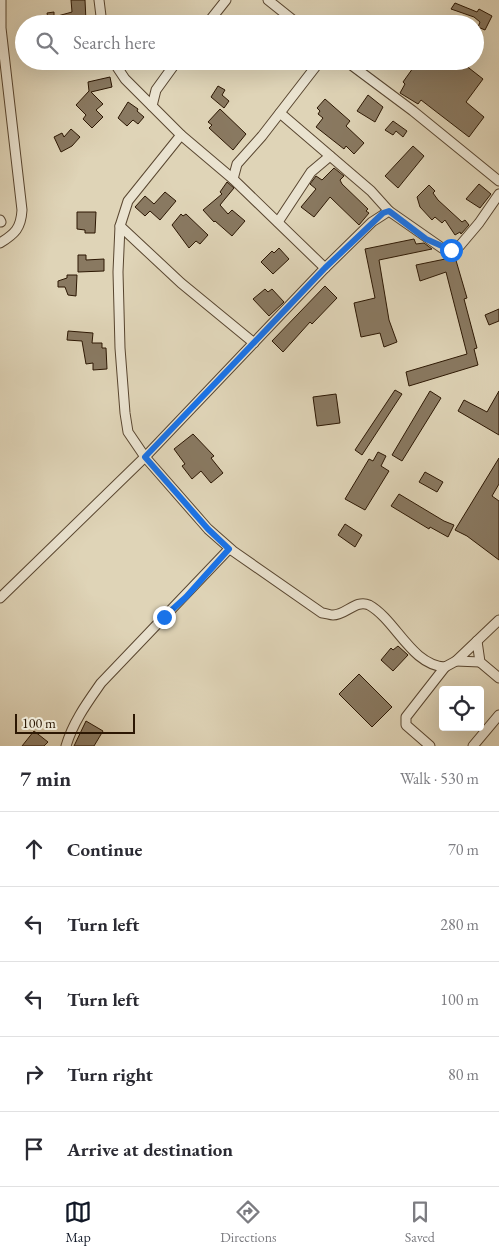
<!DOCTYPE html>
<meta charset="utf-8">
<style>
body{margin:0;font-family:"EB Garamond",serif;background:#f2f2f3;color:#2b2b33}
.controls{position:absolute;right:15px;bottom:15px;display:grid;overflow:hidden;border-radius:5px;box-shadow:0 5px 20px #0002}
.controls button{width:45px;height:45px;display:grid;place-items:center;padding:0;border:0;border-bottom:1px solid #e1e1e2;background:#fff;color:#2b2b33;font:25px sans-serif}
.scale{position:absolute;left:15px;bottom:12px;width:120px;box-sizing:border-box;padding-left:5px;border:2px solid #2c1703;border-top:0;font-size:14px;line-height:18px;white-space:nowrap;color:#2c1703;-webkit-text-stroke:4px #eae3d0;paint-order:stroke}
.stop{position:absolute;width:15px;height:15px;margin:-11px;border:4px solid #1a73e8;border-radius:50%;background:#fff}
.stop.end{background:#1a73e8;border-color:#fff;box-shadow:0 1px 5px #0008}
.list{margin:0;padding:0;list-style:none}
h2{display:flex;justify-content:space-between;align-items:center;height:65px;margin:0;padding:0 20px;font-size:21px}
h2 small{font-size:16px;font-weight:400;color:#7c7c81}
.list li{display:grid;grid-template-columns:32px 1fr auto;gap:15px;align-items:center;box-sizing:border-box;height:75px;padding:0 20px;border-top:1px solid #e1e1e2}
.list b{display:block;font-size:19px;white-space:nowrap}
.list em{font-size:16px;font-style:normal;color:#7c7c81}
.icon{flex:none;width:28px;height:28px;fill:none;stroke:currentColor;stroke-width:2;stroke-linecap:round;stroke-linejoin:round}
.map{position:relative;flex:none;width:499px;height:746px;overflow:hidden}
.search{position:absolute;background:#fff;box-shadow:0 5px 20px #0002;left:15px;right:15px;top:15px;height:55px;display:flex;align-items:center;gap:12px;box-sizing:border-box;padding:0 18px;border-radius:28px;color:#7c7c81;font-size:19px}
.sheet{height:440px;background:#fff}
nav{display:flex;justify-content:space-around;align-items:center;box-sizing:border-box;height:70px;border-top:1px solid #e1e1e2;background:#fff;font-size:14px;color:#7c7c81}
nav a{display:grid;justify-items:center;gap:2px}
nav .on{color:#111827}
.map>svg:first-child{display:block}
.building{fill:#897961;stroke:#2c1703}
.lines{fill:none;stroke-linecap:round;stroke-linejoin:round}
.minor-casing{stroke:#594630;stroke-width:11}
.minor{stroke:#eae3d0;stroke-width:9}
.route{stroke:#1a73e8;stroke-width:6}
</style>
<div class="map">
<svg width="499" height="746" viewBox="0 0 499 746">
<rect width="100%" height="100%" fill="#dfd4b7"/>
<filter id="stains"><feTurbulence type="fractalNoise" baseFrequency=".004" numOctaves="4"/><feColorMatrix values="0 0 0 0 .2 0 0 0 0 .09 0 0 0 0 .02 0 0 0 .5 -.17"/></filter>
<radialGradient id="worn" r=".72"><stop offset=".6" stop-color="#630" stop-opacity="0"/><stop offset="1" stop-color="#630" stop-opacity=".3"/></radialGradient>
<g class="building">
<polygon points="71,0 85,0 86,21 78,23 78,20 65,22 65,24 49,24 47,13 54,12 54,17 72,12"/>
<polygon points="455,3 477,12 479,9 492,16 485,30 478,27 480,22 474,17 451,9"/>
<polygon points="418,61 460,61 483,79 466,102 484,117 469,137 421,100 418,104 400,93 405,84 403,82"/>
<polygon points="110,77 112,87 91,92 103,104 96,110 103,117 92,128 83,119 86,115 76,105 89,91 88,82"/>
<polygon points="218,86 225,90 222,95 229,101 224,108 211,97"/>
<polygon points="368,95 383,107 375,122 357,111"/>
<polygon points="325,99 350,121 346,126 364,143 354,154 346,146 344,149 316,127 323,118 318,114 320,111 317,108"/>
<polygon points="128,102 138,109 137,111 144,117 138,124 133,120 127,126 118,118"/>
<polygon points="220,109 246,134 233,150 209,128 212,125 208,122"/>
<polygon points="393,121 407,131 403,137 396,131 393,135 385,130"/>
<polygon points="71,129 80,137 72,146 61,152 54,137 62,133 64,137"/>
<polygon points="413,146 424,156 398,188 385,176"/>
<polygon points="334,168 344,176 340,180 342,184 368,209 366,211 369,213 359,225 330,197 314,217 301,207 316,189 310,184 316,176 322,180"/>
<polygon points="227,182 234,188 220,205 228,214 232,210 245,221 232,236 215,221 214,222 203,210 222,194 220,192"/>
<polygon points="479,184 491,194 480,208 466,199"/>
<polygon points="429,185 435,191 433,193 438,200 462,222 465,220 469,225 461,234 460,232 455,235 445,220 442,223 435,217 432,220 420,207 417,197"/>
<polygon points="165,192 176,201 160,220 150,211 145,216 135,207 145,196 154,204"/>
<polygon points="77,212 96,212 95,233 85,233 85,230 77,229"/>
<polygon points="181,214 183,216 186,214 208,235 200,244 196,241 189,248 172,225"/>
<polygon points="414,239 416,244 424,243 432,249 379,260 389,320 397,342 384,347 380,333 361,337 354,303 375,298 365,249"/>
<polygon points="279,248 289,259 273,274 261,262 272,251 274,253"/>
<polygon points="78,255 86,255 86,260 104,259 104,271 78,272"/>
<polygon points="455,257 467,298 464,299 477,348 474,349 478,365 409,386 406,372 467,354 446,272 420,281 416,265"/>
<polygon points="67,275 77,275 76,296 68,295 65,287 58,287 58,281 67,278"/>
<polygon points="325,286 337,298 312,324 310,322 283,352 272,341"/>
<polygon points="265,289 268,292 272,289 284,302 269,316 253,299"/>
<polygon points="499,309 499,321 489,325 485,315"/>
<polygon points="68,331 93,333 92,343 102,343 102,348 106,348 107,369 93,370 93,363 86,364 82,341 67,340"/>
<polygon points="395,390 402,394 362,455 355,450"/>
<polygon points="430,391 441,398 402,461 392,455"/>
<polygon points="499,391 499,435 458,411 464,400 487,412"/>
<polygon points="336,394 340,423 317,426 313,397"/>
<polygon points="193,434 214,456 211,458 223,473 211,483 201,471 192,479 182,466 185,464 174,449"/>
<polygon points="378,452 386,456 381,466 389,471 365,510 345,499 369,459 373,461"/>
<polygon points="499,458 499,484 492,496 499,501 499,560 467,536 455,530"/>
<polygon points="425,472 443,482 437,492 419,482"/>
<polygon points="399,494 444,521 454,525 448,537 430,527 429,529 391,506"/>
<polygon points="345,524 362,535 355,547 338,535"/>
<polygon points="398,646 408,655 393,671 381,660 391,648 393,650"/>
<polygon points="359,674 392,707 372,727 339,694"/>
<polygon points="86,721 103,731 94,746 74,746"/>
<polygon points="34,731 48,742 44,746 22,746"/>
</g>
<g class="lines">
<defs>
<g id="minor">
<polyline points="99,0 102,24"/>
<polyline points="268,0 298,24"/>
<polyline points="207,24 226,0"/>
<polyline points="113,61 125,79 181,135 233,179 325,268"/>
<polyline points="346,61 413,111 499,181"/>
<polyline points="152,106 156,90 177,61"/>
<polyline points="280,113 371,191 389,211"/>
<path d="M181,135L128,201L120,226L118,272L120,348L125,413L128,432L145,457L208,529L233,551L322,613C325,613 330,615 333,615C346,615 356,599 369,605C396,620 411,665 445,667L456,661L499,620"/>
<polyline points="233,179 237,164 262,136 320,61"/>
<polyline points="0,220 1,222"/>
<polyline points="278,222 311,172 330,156"/>
<polyline points="120,226 181,283 254,343"/>
<path d="M0,243C15,234 21,228 22,210L1,28V0"/>
<polyline points="0,598 145,457 325,268 372,222 389,211 442,248 457,249 479,223 499,194"/>
<polyline points="477,641 480,662 499,678"/>
<polyline points="456,661 480,662"/>
<path d="M66,746C73,722 87,703 101,683L229,549"/>
<polyline points="430,746 406,725 406,717 445,667"/>
<polyline points="473,746 499,715"/>
</g>
</defs>
<use href="#minor" class="minor-casing"/>
<use href="#minor" class="minor"/>
</g>
<g class="lines">
<polyline class="route" points="164,617 186,597 229,549 208,529 145,457 325,268 383,213 389,211 426,239 451,250"/>
</g>
<rect width="100%" height="100%" filter="url(#stains)"/>
<rect width="100%" height="100%" fill="url(#worn)"/>
</svg>
<div class="controls">
<button><svg class="icon" aria-label="locate" viewBox="0 0 24 24"><circle cx="12" cy="12" r="6"/><path d="M12 2v4M12 18v4M2 12h4M18 12h4"/></svg></button>
</div>
<div class="scale">100 m</div>
<div class="stop" style="left:451px;top:250px"></div>
<div class="stop end" style="left:164px;top:617px"></div>
<div class="search"><svg class="icon" aria-label="search" viewBox="0 0 24 24"><circle cx="10" cy="10" r="6"/><path d="M15 15l6 6"/></svg>Search here</div>
</div>
<section class="sheet">
<h2>7 min<small>Walk · 530 m</small></h2>
<ul class="list">
<li><svg class="icon" aria-label="ahead" viewBox="0 0 24 24"><path d="M12 20V5M6 11l6-6 6 6"/></svg><div><b>Continue</b></div><em>70 m</em></li>
<li><svg class="icon" aria-label="left" viewBox="0 0 24 24"><path d="M17 20v-9H6M10 6l-5 5 5 5"/></svg><div><b>Turn left</b></div><em>280 m</em></li>
<li><svg class="icon" aria-label="left" viewBox="0 0 24 24"><path d="M17 20v-9H6M10 6l-5 5 5 5"/></svg><div><b>Turn left</b></div><em>100 m</em></li>
<li><svg class="icon" aria-label="right" viewBox="0 0 24 24"><path d="M7 20v-9h11M14 6l5 5-5 5"/></svg><div><b>Turn right</b></div><em>80 m</em></li>
<li><svg class="icon" aria-label="arrive" viewBox="0 0 24 24"><path d="M6 21V4h12l-3 4 3 4H6"/></svg><div><b>Arrive at destination</b></div></li>
</ul>
</section>
<nav>
<a class="on"><svg class="icon" aria-label="map" viewBox="0 0 24 24"><path d="M3 6l6-2 6 2 6-2v14l-6 2-6-2-6 2zM9 4v14M15 6v14"/></svg>Map</a>
<a><svg class="icon" aria-label="directions" viewBox="0 0 24 24"><path d="M12 3l9 9-9 9-9-9zM9 14v-3h6M13 9l2 2-2 2"/></svg>Directions</a>
<a><svg class="icon" aria-label="saved" viewBox="0 0 24 24"><path d="M7 4h10v16l-5-4-5 4z"/></svg>Saved</a>
</nav>
